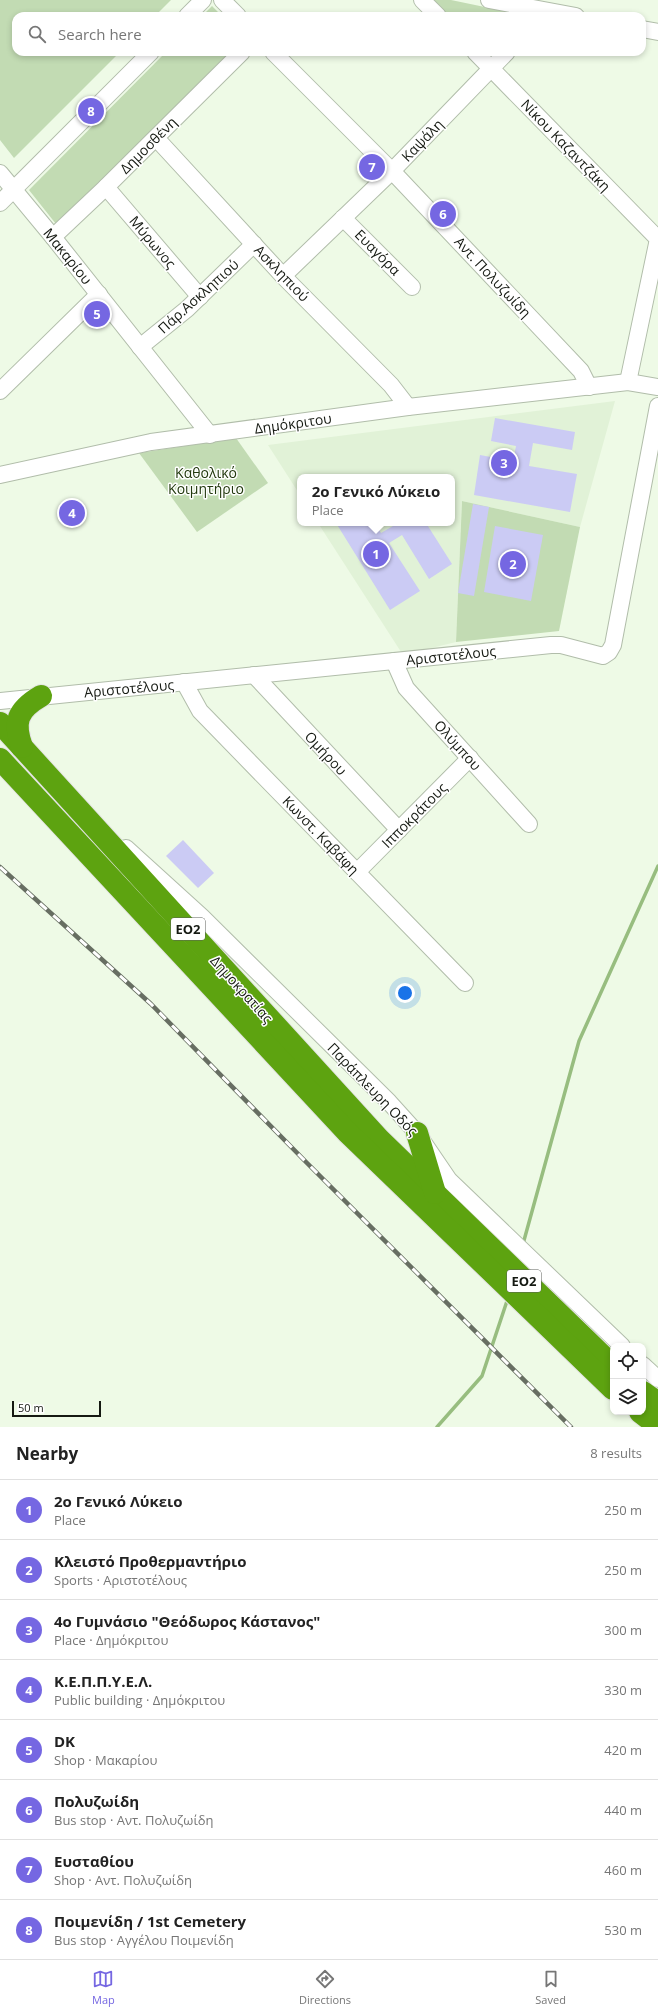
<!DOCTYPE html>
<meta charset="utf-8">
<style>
body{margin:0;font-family:"Open Sans",sans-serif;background:#f2f2f2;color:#222}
.controls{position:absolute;right:12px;bottom:12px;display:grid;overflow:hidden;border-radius:8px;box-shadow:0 2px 6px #0003}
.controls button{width:36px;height:36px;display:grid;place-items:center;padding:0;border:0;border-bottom:1px solid #e0e0e0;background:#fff;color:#222;font:20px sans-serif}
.scale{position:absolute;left:12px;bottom:10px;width:89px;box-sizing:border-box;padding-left:4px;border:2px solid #151912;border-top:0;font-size:11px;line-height:14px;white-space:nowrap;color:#151912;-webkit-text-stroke:3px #fff;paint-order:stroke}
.you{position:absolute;left:405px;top:993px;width:14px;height:14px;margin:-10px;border:3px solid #fff;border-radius:50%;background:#1a73e8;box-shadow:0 0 0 6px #1a73e833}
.badge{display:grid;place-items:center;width:26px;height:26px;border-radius:50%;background:#7567e2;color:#fff;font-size:13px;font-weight:700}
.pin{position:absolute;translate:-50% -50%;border:2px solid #fff;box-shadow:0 1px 4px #0006}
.popup{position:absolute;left:297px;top:474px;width:158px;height:52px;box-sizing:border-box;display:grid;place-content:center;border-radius:8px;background:#fff;filter:drop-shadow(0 1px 3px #0005);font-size:13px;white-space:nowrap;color:#767676}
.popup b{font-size:15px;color:#222}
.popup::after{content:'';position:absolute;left:50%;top:100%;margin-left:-8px;border:8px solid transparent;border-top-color:#fff}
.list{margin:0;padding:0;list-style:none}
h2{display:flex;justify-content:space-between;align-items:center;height:52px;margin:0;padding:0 16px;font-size:17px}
h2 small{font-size:13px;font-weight:400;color:#767676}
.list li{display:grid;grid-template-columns:26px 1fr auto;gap:12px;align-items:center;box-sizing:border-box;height:60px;padding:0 16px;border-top:1px solid #e0e0e0}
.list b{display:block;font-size:15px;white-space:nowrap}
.list p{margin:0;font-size:13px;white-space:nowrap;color:#767676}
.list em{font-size:13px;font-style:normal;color:#767676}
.icon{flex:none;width:22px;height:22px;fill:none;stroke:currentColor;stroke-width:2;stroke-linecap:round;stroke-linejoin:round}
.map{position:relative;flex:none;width:658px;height:1427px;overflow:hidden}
.search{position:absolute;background:#fff;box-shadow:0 2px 6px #0003;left:12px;right:12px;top:12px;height:44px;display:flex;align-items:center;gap:10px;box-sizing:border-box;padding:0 14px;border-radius:12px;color:#767676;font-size:15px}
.sheet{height:532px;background:#fff}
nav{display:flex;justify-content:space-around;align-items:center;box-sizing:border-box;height:56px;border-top:1px solid #e0e0e0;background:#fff;font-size:11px;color:#767676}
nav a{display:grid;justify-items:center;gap:2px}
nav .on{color:#7567e2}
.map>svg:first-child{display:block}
.built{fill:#e1f2d7}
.green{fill:#c2dbb3}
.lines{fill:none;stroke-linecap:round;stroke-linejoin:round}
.stream{stroke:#97bd7f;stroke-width:3.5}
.building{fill:#cbcbf4}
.minor-casing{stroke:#b1bdaa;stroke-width:18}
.highway-casing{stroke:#e3e3e3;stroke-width:24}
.minor{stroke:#fff;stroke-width:16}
.highway{stroke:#5da310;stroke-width:22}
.rail-casing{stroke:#676e62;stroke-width:4.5}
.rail{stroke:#fff;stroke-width:3;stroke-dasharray:9;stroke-linecap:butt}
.labels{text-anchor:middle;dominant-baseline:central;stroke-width:3;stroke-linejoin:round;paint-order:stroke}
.shield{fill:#fff;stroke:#5b5e59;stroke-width:1}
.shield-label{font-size:13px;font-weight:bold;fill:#151912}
.street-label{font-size:14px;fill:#151912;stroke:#fff}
.park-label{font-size:14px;fill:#22390e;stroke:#fff}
</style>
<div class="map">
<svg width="658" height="1427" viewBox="0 0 658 1427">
<rect width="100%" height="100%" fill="#eefae6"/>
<polygon class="built" points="615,401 580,527 462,501 456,642 403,655 318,523 452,523 452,477 300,477 300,495 268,445"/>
<g class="green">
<polygon points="0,0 171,0 155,16 16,16 16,52 120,52 14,158 0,140"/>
<polygon points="429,0 451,0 513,13 512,16 446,16"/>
<polygon points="212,6 222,16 202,16"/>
<polygon points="166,52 231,52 56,224 29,190"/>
<polygon points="236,438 268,483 197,532 139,453"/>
<polygon points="462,501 580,527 559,631 456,642"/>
</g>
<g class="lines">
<g class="stream">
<polyline points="523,1244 579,1041 658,866"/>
<polyline points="437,1427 482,1376 508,1298"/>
</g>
</g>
<g class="building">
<polygon points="495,418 575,432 572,450 533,443 529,466 577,474 570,512 474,495 480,455 513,461 516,446 491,441"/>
<polygon points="473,504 489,507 474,596 458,593"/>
<polygon points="336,523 375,523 381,533 398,523 426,523 452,564 429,579 402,535 389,543 420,591 390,610"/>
<polygon points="495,526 543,535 531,601 484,592"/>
<polygon points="183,840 214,873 198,888 166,856"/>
</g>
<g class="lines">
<defs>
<g id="minor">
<polyline points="222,0 238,16"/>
<polyline points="422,0 438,16"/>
<polyline points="489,0 576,16"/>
<polyline points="187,16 203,0"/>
<polyline points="642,29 658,32"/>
<polyline points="273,52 392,171 581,371 589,387"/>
<polyline points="475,52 658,239 628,382"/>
<polyline points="156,138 283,276 391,385 408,407"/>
<polyline points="0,173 53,237 210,435"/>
<polyline points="106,187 200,297"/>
<polyline points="0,203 151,52"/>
<polyline points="343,218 412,287"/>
<polyline points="53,237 106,187 242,52"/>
<polyline points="283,276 392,171 507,52"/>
<polyline points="140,347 187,309 254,244"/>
<polyline points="0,391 99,294"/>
<polyline points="0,475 151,442 408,407 628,382 658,387"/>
<polyline points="394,661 406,688 529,824"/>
<polyline points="254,675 399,830"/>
<polyline points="184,682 200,711 465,983"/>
<polyline points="0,701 551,645 561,645 603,656 609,652 613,645 658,406"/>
<polyline points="126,848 202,917 389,1102 417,1133 449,1180 622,1346"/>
<polyline points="357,872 470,758"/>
<polyline points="643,1365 658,1379"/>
</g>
<g id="highway">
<polyline points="0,723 379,1139 613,1366"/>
<path d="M22,747C13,722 17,710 41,696"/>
<polyline points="0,759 347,1132 613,1389"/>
<polyline points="417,1133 435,1193"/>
<polyline points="643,1392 658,1403"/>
<polyline points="640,1412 658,1426"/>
</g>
</defs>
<use href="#minor" class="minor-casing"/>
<use href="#highway" class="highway-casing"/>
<use href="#minor" class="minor"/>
<use href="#highway" class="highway"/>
<defs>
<polyline id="rail" points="0,867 151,1004 307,1163 571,1427"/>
</defs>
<use href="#rail" class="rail-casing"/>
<use href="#rail" class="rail"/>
</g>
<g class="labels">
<g class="shield">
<rect x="171" y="918" width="34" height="22" rx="3"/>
<rect x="507" y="1270" width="34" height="22" rx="3"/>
</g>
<g class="shield-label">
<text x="188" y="929">ΕΟ2</text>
<text x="524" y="1281">ΕΟ2</text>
</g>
<g class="street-label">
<text transform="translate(422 140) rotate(-46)">Καψάλη</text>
<text transform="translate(148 145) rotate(-45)">Δημοσθένη</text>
<text transform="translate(566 145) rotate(46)">Νίκου Καζαντζάκη</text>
<text transform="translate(153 242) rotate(50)">Μύρωνος</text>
<text transform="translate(378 252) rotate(45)">Ευαγόρα</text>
<text transform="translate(68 256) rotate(51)">Μακαρίου</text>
<text transform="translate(282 273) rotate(46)">Ασκληπιού</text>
<text transform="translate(493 277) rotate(47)">Αντ. Πολυζωίδη</text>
<text transform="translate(198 296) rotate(-42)">Πάρ.Ασκληπιού</text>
<text transform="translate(293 423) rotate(-8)">Δημόκριτου</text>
<text transform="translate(451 655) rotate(-6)">Αριστοτέλους</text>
<text transform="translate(129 688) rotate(-5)">Αριστοτέλους</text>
<text transform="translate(458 745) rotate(48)">Ολύμπου</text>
<text transform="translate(326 753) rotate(47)">Ομήρου</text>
<text transform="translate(414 815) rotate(-45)">Ιπποκράτους</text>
<text transform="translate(321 835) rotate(46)">Κωνστ. Καβάφη</text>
<text transform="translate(242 989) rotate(48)">Δημοκρατίας</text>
<text transform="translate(373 1089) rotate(46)">Παράπλευρη Οδός</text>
</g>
<g class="park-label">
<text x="206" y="472">Καθολικό<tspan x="206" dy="16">Κοιμητήριο</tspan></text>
</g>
</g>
</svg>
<div class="controls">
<button><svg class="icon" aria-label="locate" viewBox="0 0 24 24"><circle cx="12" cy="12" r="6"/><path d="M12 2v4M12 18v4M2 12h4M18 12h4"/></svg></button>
<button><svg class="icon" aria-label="layers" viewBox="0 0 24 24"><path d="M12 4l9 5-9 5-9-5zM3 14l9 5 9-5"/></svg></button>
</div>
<div class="scale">50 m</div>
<div class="you"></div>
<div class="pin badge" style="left:376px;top:554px">1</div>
<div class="popup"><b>2ο Γενικό Λύκειο</b>Place</div>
<div class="pin badge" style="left:513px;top:564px">2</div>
<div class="pin badge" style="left:504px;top:463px">3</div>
<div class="pin badge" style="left:72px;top:513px">4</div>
<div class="pin badge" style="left:97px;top:314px">5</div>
<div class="pin badge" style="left:443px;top:214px">6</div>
<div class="pin badge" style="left:372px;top:167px">7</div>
<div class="pin badge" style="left:91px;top:111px">8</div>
<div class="search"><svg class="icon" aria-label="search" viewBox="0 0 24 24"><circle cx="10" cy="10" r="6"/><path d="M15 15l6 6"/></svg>Search here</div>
</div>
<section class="sheet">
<h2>Nearby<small>8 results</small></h2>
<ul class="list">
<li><span class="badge">1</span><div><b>2ο Γενικό Λύκειο</b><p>Place</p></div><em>250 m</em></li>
<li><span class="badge">2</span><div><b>Κλειστό Προθερμαντήριο</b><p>Sports · Αριστοτέλους</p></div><em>250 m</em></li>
<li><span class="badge">3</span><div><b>4ο Γυμνάσιο &quot;Θεόδωρος Κάστανος&quot;</b><p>Place · Δημόκριτου</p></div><em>300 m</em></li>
<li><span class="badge">4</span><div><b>Κ.Ε.Π.Π.Υ.Ε.Λ.</b><p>Public building · Δημόκριτου</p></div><em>330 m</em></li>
<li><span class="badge">5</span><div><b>DK</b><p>Shop · Μακαρίου</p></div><em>420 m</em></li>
<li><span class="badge">6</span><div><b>Πολυζωίδη</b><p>Bus stop · Αντ. Πολυζωίδη</p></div><em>440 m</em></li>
<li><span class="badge">7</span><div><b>Ευσταθίου</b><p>Shop · Αντ. Πολυζωίδη</p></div><em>460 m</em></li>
<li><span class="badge">8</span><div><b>Ποιμενίδη / 1st Cemetery</b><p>Bus stop · Αγγέλου Ποιμενίδη</p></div><em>530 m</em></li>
</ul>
</section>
<nav>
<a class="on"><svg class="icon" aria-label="map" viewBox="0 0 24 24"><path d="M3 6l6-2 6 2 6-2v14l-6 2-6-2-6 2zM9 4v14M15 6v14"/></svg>Map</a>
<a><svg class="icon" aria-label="directions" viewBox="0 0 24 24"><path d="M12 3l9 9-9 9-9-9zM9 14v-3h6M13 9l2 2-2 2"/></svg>Directions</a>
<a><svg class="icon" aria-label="saved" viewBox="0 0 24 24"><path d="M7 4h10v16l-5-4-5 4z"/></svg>Saved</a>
</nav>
